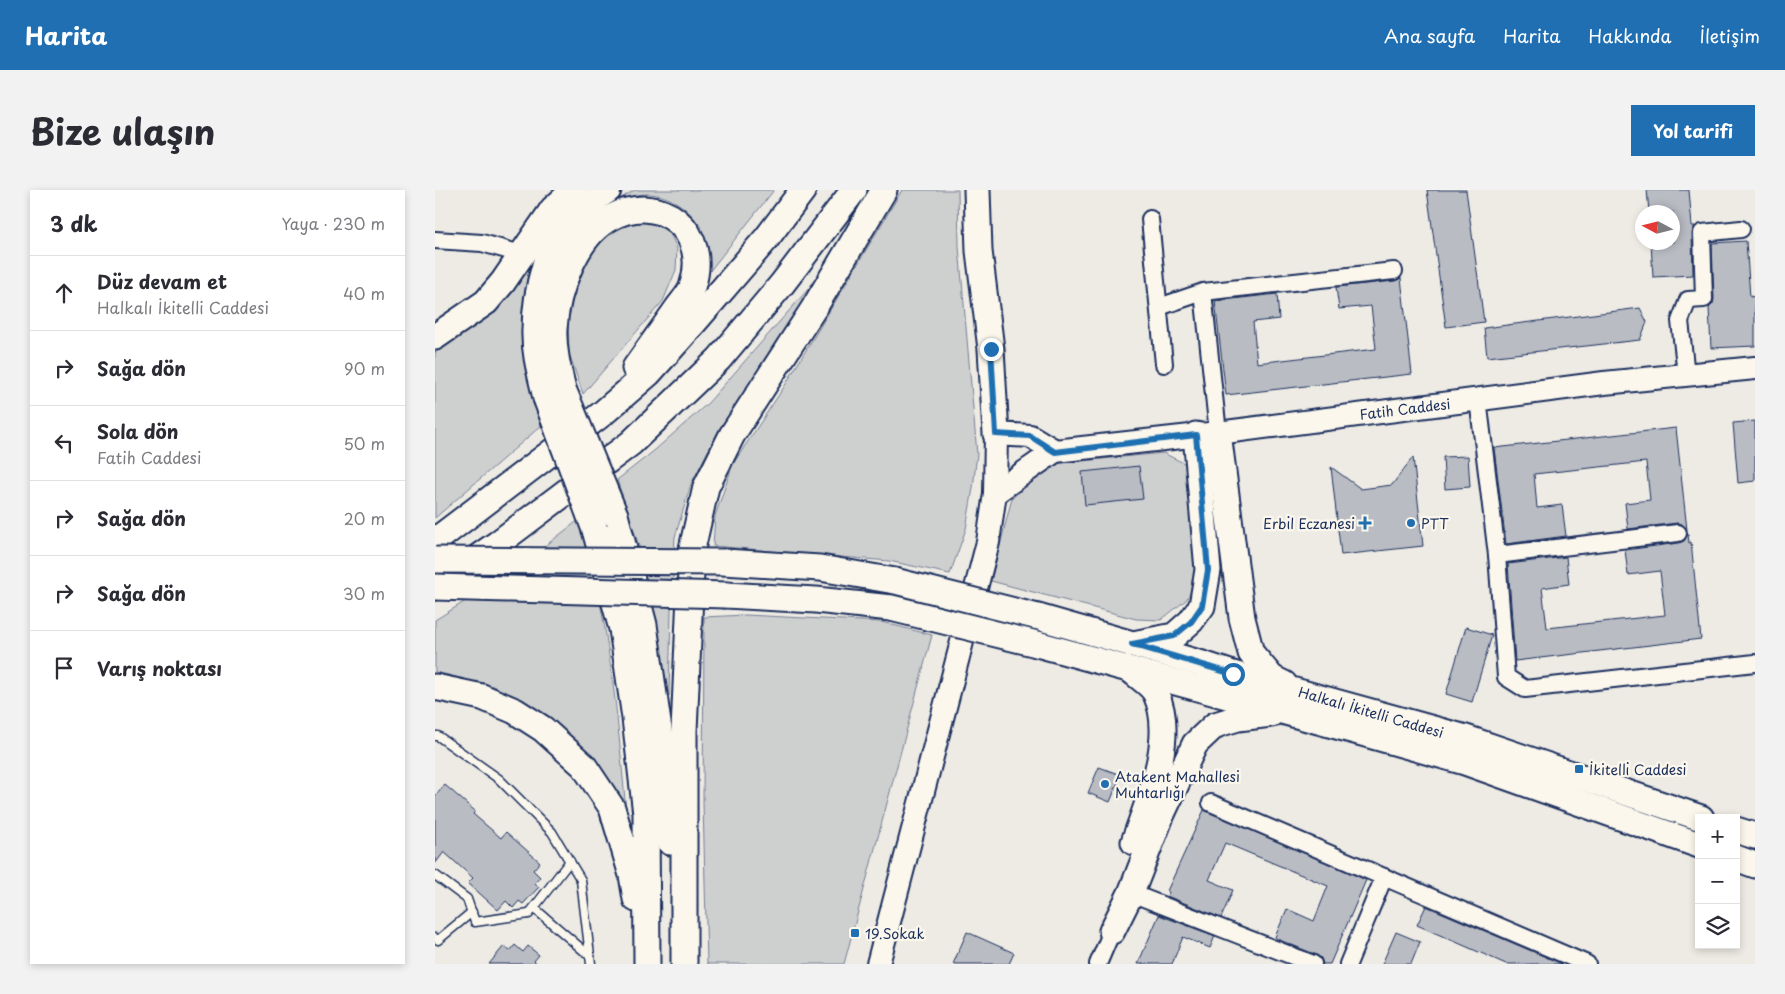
<!DOCTYPE html>
<html lang="tr">
<meta charset="utf-8">
<style>
body{margin:0;font-family:"Playpen Sans",sans-serif;background:#f2f2f3;color:#2b2b33}
.controls{position:absolute;right:15px;bottom:15px;display:grid;overflow:hidden;border-radius:0px;box-shadow:0 2px 8px #0003}
.controls button{width:45px;height:45px;display:grid;place-items:center;padding:0;border:0;border-bottom:1px solid #e1e1e2;background:#fff;color:#2b2b33;font:25px sans-serif}
.compass{position:absolute;left:1200px;top:15px;width:45px;height:45px;border-radius:50%;background:#fff;box-shadow:0 2px 8px #0003;rotate:277deg}
.stop{position:absolute;width:15px;height:15px;margin:-11px;border:4px solid #1f6fb2;border-radius:50%;background:#fff}
.stop.end{background:#1f6fb2;border-color:#fff;box-shadow:0 1px 5px #0008}
.list{margin:0;padding:0;list-style:none}
h2{display:flex;justify-content:space-between;align-items:center;height:65px;margin:0;padding:0 20px;font-size:21px}
h2 small{font-size:16px;font-weight:400;color:#7c7c81}
.list li{display:grid;grid-template-columns:32px 1fr auto;gap:15px;align-items:center;box-sizing:border-box;height:75px;padding:0 20px;border-top:1px solid #e1e1e2}
.list b{display:block;font-size:19px;white-space:nowrap}
.list p{margin:0;font-size:16px;white-space:nowrap;color:#7c7c81}
.list em{font-size:16px;font-style:normal;color:#7c7c81}
.icon{flex:none;width:28px;height:28px;fill:none;stroke:currentColor;stroke-width:2;stroke-linecap:round;stroke-linejoin:round}
.map{position:relative;flex:none;width:1320px;height:774px;overflow:hidden;border-radius:0px}
header{display:flex;align-items:center;gap:30px;box-sizing:border-box;height:70px;padding:0 25px;background:#1f6fb2;color:#fff}
header strong{font-size:24px}
nav{display:flex;gap:28px;margin-inline-start:auto;font-size:18px}
.intro{display:flex;align-items:center;justify-content:space-between;box-sizing:border-box;height:120px;padding:0 30px}
h1{margin:0;font-size:35px}
.button{padding:12px 22px;border-radius:0px;background:#1f6fb2;color:#fff;font-size:18px;font-weight:700}
main{display:flex;gap:30px;padding:0 30px}
aside{flex:1;background:#fff;border-radius:0px;box-shadow:0 2px 8px #0003}
.map>svg:first-child{display:block}
.green{fill:#cecfcf;stroke:#747f96}
.building{fill:#b9bcc3;stroke:#1b2f5e}
.lines{fill:none;stroke-linecap:round;stroke-linejoin:round}
.lane-casing{stroke:#1b2f5e;stroke-width:11}
.street-casing{stroke:#1b2f5e;stroke-width:20}
.secondary-casing{stroke:#1b2f5e;stroke-width:26}
.primary-casing{stroke:#1b2f5e;stroke-width:29}
.lane{stroke:#fbf7ec;stroke-width:8}
.street{stroke:#fbf7ec;stroke-width:16}
.secondary{stroke:#fbf7ec;stroke-width:22}
.primary{stroke:#fbf7ec;stroke-width:25}
.primary-bridge-casing{stroke:#1b2f5e;stroke-width:29;stroke-linecap:butt}
.primary-bridge{stroke:#fbf7ec;stroke-width:25}
.route{stroke:#1f6fb2;stroke-width:6}
.poi-dot{fill:#1f6fb2;stroke:#fbf7ec;stroke-width:2}
.labels{text-anchor:middle;dominant-baseline:central;stroke-width:4.5;stroke-linejoin:round;paint-order:stroke}
.street-label{font-size:14px;fill:#1b2f5e;stroke:#fbf7ec}
.poi-label{font-size:14px;fill:#1b2f5e;stroke:#fbf7ec;text-anchor:start}
</style>
<header>
<strong>Harita</strong>
<nav><a>Ana sayfa</a><a>Harita</a><a>Hakkında</a><a>İletişim</a></nav>
</header>
<div class="intro"><h1>Bize ulaşın</h1><a class="button">Yol tarifi</a></div>
<main>
<aside>
<h2>3 dk<small>Yaya · 230 m</small></h2>
<ul class="list">
<li><svg class="icon" aria-label="ahead" viewBox="0 0 24 24"><path d="M12 20V5M6 11l6-6 6 6"/></svg><div><b>Düz devam et</b><p>Halkalı İkitelli Caddesi</p></div><em>40 m</em></li>
<li><svg class="icon" aria-label="right" viewBox="0 0 24 24"><path d="M7 20v-9h11M14 6l5 5-5 5"/></svg><div><b>Sağa dön</b></div><em>90 m</em></li>
<li><svg class="icon" aria-label="left" viewBox="0 0 24 24"><path d="M17 20v-9H6M10 6l-5 5 5 5"/></svg><div><b>Sola dön</b><p>Fatih Caddesi</p></div><em>50 m</em></li>
<li><svg class="icon" aria-label="right" viewBox="0 0 24 24"><path d="M7 20v-9h11M14 6l5 5-5 5"/></svg><div><b>Sağa dön</b></div><em>20 m</em></li>
<li><svg class="icon" aria-label="right" viewBox="0 0 24 24"><path d="M7 20v-9h11M14 6l5 5-5 5"/></svg><div><b>Sağa dön</b></div><em>30 m</em></li>
<li><svg class="icon" aria-label="arrive" viewBox="0 0 24 24"><path d="M6 21V4h12l-3 4 3 4H6"/></svg><div><b>Varış noktası</b></div></li>
</ul>
</aside>
<div class="map">
<svg width="1320" height="774" viewBox="0 0 1320 774">
<rect width="100%" height="100%" fill="#eeebe4"/>
<filter id="ink" filterUnits="userSpaceOnUse"><feTurbulence type="fractalNoise" baseFrequency=".02" numOctaves="2"/><feDisplacementMap in="SourceGraphic" scale="10" xChannelSelector="R" yChannelSelector="G"/><feConvolveMatrix kernelMatrix="1 2 1 2 8 2 1 2 1" color-interpolation-filters="sRGB"/></filter>
<g filter="url(#ink)">
<g class="green">
<path d="M200,0H339L270,87C270,72 272,53 265,38C256,19 234,4 213,4C201,4 189,8 179,12Z"/>
<polygon points="467,0 523,0 524,57 542,264 538,298 531,339 515,384 454,371 278,356 280,326 298,274 349,197"/>
<polygon points="200,28 232,37 242,58 241,80 228,111 148,204 134,163 133,126 146,75 164,46"/>
<polygon points="99,72 97,199 107,235 0,328 0,163 43,132 73,105"/>
<polygon points="382,89 285,238 256,294 240,347 236,421 234,506 204,356 182,290 220,260 273,213"/>
<polygon points="728,263 753,275 762,392 751,410 726,430 701,429 556,391 577,308 617,274"/>
<path d="M145,329C155,370 166,410 172,452C181,508 186,565 191,622C182,607 174,590 163,575C129,528 57,493 0,482V430L71,386Z"/>
<polygon points="311,425 446,432 497,445 409,774 272,774 268,613 269,427"/>
</g>
<g class="building">
<polygon points="992,0 1031,0 1049,132 1011,137"/>
<polygon points="1212,0 1254,0 1257,36 1260,36 1257,43 1258,85 1218,87 1216,52 1238,52 1238,22 1214,22"/>
<polygon points="1311,51 1315,107 1320,106 1320,156 1276,158 1274,118 1278,114 1279,109 1277,53"/>
<polygon points="966,88 977,184 791,205 780,111 842,104 844,129 818,132 822,173 941,159 936,116 904,119 901,97 960,91"/>
<polygon points="1205,118 1212,132 1205,150 1052,167 1049,138"/>
<polygon points="1320,231 1320,291 1303,293 1298,233"/>
<polygon points="1241,238 1252,340 1247,334 1242,333 1193,339 1190,313 1215,310 1211,272 1099,284 1102,318 1127,315 1131,346 1071,354 1059,258"/>
<polygon points="1033,266 1035,297 1010,299 1008,267"/>
<polygon points="978,267 988,356 906,365 896,277 926,299 957,295"/>
<polygon points="704,276 708,309 650,315 647,282"/>
<polygon points="1253,344 1254,353 1256,352 1266,449 1080,471 1073,374 1131,367 1134,394 1107,398 1112,438 1230,425 1225,381 1193,385 1190,360 1244,353 1249,351"/>
<polygon points="1031,437 1057,445 1037,512 1011,504"/>
<polygon points="664,577 686,585 675,612 653,603"/>
<polygon points="10,595 40,621 38,624 66,648 71,642 105,672 98,680 105,687 100,693 104,697 88,714 84,711 78,718 71,711 63,720 33,693 38,688 9,662 0,674 0,606"/>
<polygon points="769,620 931,690 895,774 888,774 886,768 882,765 842,749 840,747 852,719 879,731 893,696 790,653 774,690 798,700 786,728 732,706 734,702 732,701"/>
<polygon points="991,716 1127,774 1071,774 982,735"/>
<polygon points="724,725 780,746 775,758 748,747 737,774 703,774"/>
<polygon points="532,742 579,763 574,774 518,774"/>
<polygon points="961,742 985,752 976,774 947,774"/>
<polygon points="80,755 88,762 93,756 104,765 99,771 103,774 54,774 69,756 75,761"/>
</g>
<g class="lines">
<defs>
<g id="lane">
<polyline points="0,546 3,546 64,589 117,642 146,690 156,774"/>
<polyline points="0,685 32,709 40,732 94,724 135,671"/>
<polyline points="99,718 155,766"/>
<polyline points="0,748 3,750 37,722"/>
</g>
<g id="street">
<polyline points="715,29 729,174"/>
<polyline points="0,50 47,53 86,64"/>
<polyline points="768,102 783,243"/>
<polyline points="724,117 768,102 959,81"/>
<polyline points="1251,185 1245,131 1253,110 1269,109 1267,43 1306,39"/>
<polyline points="1043,209 1062,365 1071,487 1090,499 1320,473"/>
<polyline points="1062,365 1243,343"/>
<polyline points="776,613 1152,774"/>
<polyline points="696,703 878,774"/>
<polyline points="663,774 677,741"/>
<polyline points="913,774 949,687"/>
</g>
<g id="secondary">
<polyline points="560,303 620,261 783,243 1169,193 1320,178"/>
<polyline points="443,774 553,352 560,303 561,244 595,246 620,261"/>
</g>
<g id="primary">
<polyline points="542,0 544,61 556,159 561,244"/>
<polyline points="0,147 51,112 68,92 118,19 139,0"/>
<path d="M128,199C123,179 118,159 119,139C121,102 141,46 175,28C226,0 276,42 257,97C254,105 246,113 242,119C228,139 214,158 200,178"/>
<path d="M111,208C106,186 99,163 100,140C100,119 104,95 110,75C118,50 150,13 173,0"/>
<polyline points="783,243 807,428 816,463 837,488 849,494"/>
<polyline points="180,325 209,435 227,561 235,652"/>
<polyline points="160,340 187,439 200,528 211,624 212,774"/>
<polyline points="0,351 168,223 214,183 250,143 331,49 368,0"/>
<polyline points="289,372 385,378 460,391"/>
<polyline points="0,397 62,354 196,253 284,169 347,94 419,0"/>
<polyline points="291,405 381,410 456,418"/>
<polyline points="603,427 771,475 798,484 1031,548 1266,628"/>
<polyline points="703,453 739,446 756,431 767,416 773,380 761,245"/>
<polyline points="602,454 927,543 1030,572 1264,655"/>
<path d="M696,480C703,487 717,495 721,504C741,548 714,609 699,652"/>
<polyline points="0,497 47,507 80,521 108,539 149,576 177,618 197,685 201,709"/>
<polyline points="1301,640 1320,646"/>
<polyline points="1301,668 1320,675"/>
<polyline points="677,741 696,703 726,626 760,554 780,535 803,528 836,524"/>
<polyline points="249,774 249,541 257,359 271,297 297,245 379,118 449,0"/>
</g>
</defs>
<use href="#lane" class="lane-casing"/>
<use href="#street" class="street-casing"/>
<use href="#secondary" class="secondary-casing"/>
<use href="#primary" class="primary-casing"/>
<use href="#lane" class="lane"/>
<use href="#street" class="street"/>
<use href="#secondary" class="secondary"/>
<use href="#primary" class="primary"/>
<defs>
<g id="primary-bridge">
<polyline points="128,199 180,325"/>
<polyline points="111,208 160,340"/>
<polyline points="0,370 289,372"/>
<polyline points="460,391 603,427"/>
<polyline points="0,397 291,405"/>
<polyline points="456,418 602,454"/>
</g>
</defs>
<use href="#primary-bridge" class="primary-bridge-casing"/>
<use href="#primary-bridge" class="primary-bridge"/>
</g>
</g>
<g class="lines" filter="url(#ink)">
<polyline class="route" points="556,159 561,244 595,246 620,262 761,245 773,380 767,416 756,432 739,446 697,454 798,484"/>
</g>
<g class="poi-dot">
<path d="M927.5 325.5h5v5h5v5h-5v5h-5v-5h-5v-5h5z"/>
<circle cx="976" cy="333" r="5"/>
<rect x="1139" y="574" width="10" height="10" rx="2.5"/>
<circle cx="670" cy="594" r="5"/>
<rect x="415" y="738" width="10" height="10" rx="2.5"/>
</g>
<g class="labels">
<g class="street-label">
<text transform="translate(970 219) rotate(-7)">Fatih Caddesi</text>
<text transform="translate(936 522) rotate(16)">Halkalı İkitelli Caddesi</text>
</g>
<g class="poi-label">
<text x="920" y="333" text-anchor="end">Erbil Eczanesi</text>
<text x="986" y="333">PTT</text>
<text x="1154" y="579">İkitelli Caddesi</text>
<text x="680" y="586">Atakent Mahallesi<tspan x="680" dy="16">Muhtarlığı</tspan></text>
<text x="430" y="743">19.Sokak</text>
</g>
</g>
</svg>
<div class="controls">
<button>+</button>
<button>−</button>
<button><svg class="icon" aria-label="layers" viewBox="0 0 24 24"><path d="M12 4l9 5-9 5-9-5zM3 14l9 5 9-5"/></svg></button>
</div>
<svg class="compass" viewBox="-18 -18 36 36"><path d="M0-13l5 13h-10z" fill="#e53935"/><path d="M0 13l5-13h-10z" fill="#7c7c81"/></svg>
<div class="stop" style="left:798px;top:484px"></div>
<div class="stop end" style="left:556px;top:159px"></div>
</div>
</main>
